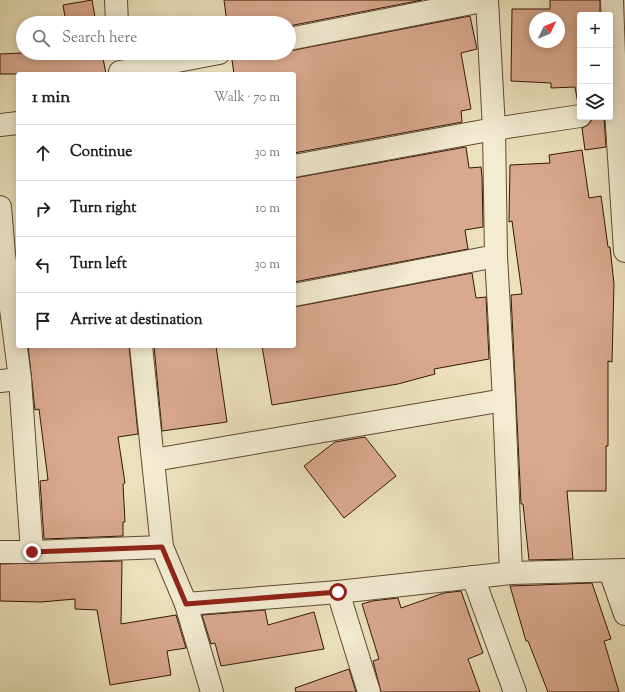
<!DOCTYPE html>
<meta charset="utf-8">
<style>
body{margin:0;font-family:"Sorts Mill Goudy",serif;background:#f2f2f2;color:#202124}
.controls{position:absolute;right:12px;top:12px;display:grid;overflow:hidden;border-radius:4px;box-shadow:0 2px 10px #0003}
.controls button{width:36px;height:36px;display:grid;place-items:center;padding:0;border:0;border-bottom:1px solid #e0e0e0;background:#fff;color:#202124;font:20px sans-serif}
.compass{position:absolute;left:529px;top:12px;width:36px;height:36px;border-radius:50%;background:#fff;box-shadow:0 2px 10px #0003;rotate:46deg}
.stop{position:absolute;width:12px;height:12px;margin:-9px;border:3px solid #8f2418;border-radius:50%;background:#fff}
.stop.end{background:#8f2418;border-color:#fff;box-shadow:0 1px 4px #0008}
.list{margin:0;padding:0;list-style:none}
h2{display:flex;justify-content:space-between;align-items:center;height:52px;margin:0;padding:0 16px;font-size:17px}
h2 small{font-size:13px;font-weight:400;color:#757577}
.list li{display:grid;grid-template-columns:26px 1fr auto;gap:12px;align-items:center;box-sizing:border-box;height:56px;padding:0 16px;border-top:1px solid #e0e0e0}
.list b{display:block;font-size:15px;white-space:nowrap}
.list em{font-size:13px;font-style:normal;color:#757577}
.icon{flex:none;width:22px;height:22px;fill:none;stroke:currentColor;stroke-width:2;stroke-linecap:round;stroke-linejoin:round}
.map{position:relative;flex:none;width:625px;height:692px;overflow:hidden}
.search{position:absolute;background:#fff;box-shadow:0 2px 10px #0003;left:16px;top:16px;width:280px;height:44px;display:flex;align-items:center;gap:10px;box-sizing:border-box;padding:0 14px;border-radius:22px;color:#757577;font-size:15px}
.panel{position:absolute;background:#fff;box-shadow:0 2px 10px #0003;left:16px;top:72px;width:280px;height:276px;border-radius:4px}
.map>svg:first-child{display:block}
.building{fill:#d9a98e;stroke:#321804;fill-rule:evenodd}
.lines{fill:none;stroke-linecap:round;stroke-linejoin:round}
.minor-casing{stroke:#604a32;stroke-width:24}
.minor{stroke:#f3ecd3;stroke-width:22}
.route{stroke:#8f2418;stroke-width:5}
</style>
<div class="map">
<svg width="625" height="692" viewBox="0 0 625 692">
<rect width="100%" height="100%" fill="#ece1bc"/>
<filter id="stains"><feTurbulence type="fractalNoise" baseFrequency=".005" numOctaves="4"/><feColorMatrix values="0 0 0 0 .2 0 0 0 0 .09 0 0 0 0 .02 0 0 0 .5 -.17"/></filter>
<radialGradient id="worn" r=".72"><stop offset=".6" stop-color="#630" stop-opacity="0"/><stop offset="1" stop-color="#630" stop-opacity=".3"/></radialGradient>
<g class="building">
<polygon points="92,0 96,23 66,23 63,5"/>
<polygon points="224,0 422,0 289,26 289,23 227,23"/>
<path d="M550,0H600V15H580V104H578L575,87L551,88V83L511,81L512,9H550ZM535,18H559V42H535Z"/>
<polygon points="470,16 477,49 461,53 471,109 461,111 462,122 294,153 294,74 234,74 231,53 289,53 289,51"/>
<polygon points="23,53 102,53 106,74 0,74 0,54"/>
<polygon points="592,117 604,117 606,147 585,150 582,128 588,125 591,121"/>
<polygon points="466,147 469,168 481,167 482,177 483,227 465,230 468,249 294,282 294,178"/>
<polygon points="582,150 589,198 601,196 608,247 610,247 614,284 612,362 608,361 608,446 606,446 606,491 567,491 573,559 529,560 523,504 521,504 511,295 522,294 512,221 509,222 510,165 550,163 549,155"/>
<polygon points="472,273 476,298 486,297 489,359 434,369 435,374 398,384 272,405 262,346 294,346 294,307"/>
<polygon points="28,346 129,346 138,434 118,437 125,483 123,484 125,522 123,522 123,536 44,539 40,481 48,480 39,409 35,410"/>
<polygon points="154,346 216,346 227,422 162,431"/>
<polygon points="365,437 396,476 344,518 304,466 335,442"/>
<polygon points="122,561 121,624 176,615 186,648 167,651 171,675 110,685 97,610 75,609 75,599 41,602 0,601 0,564"/>
<polygon points="592,583 611,639 604,641 619,692 548,692 528,641 526,641 510,586"/>
<polygon points="461,591 483,653 468,659 480,692 381,692 373,661 379,659 362,604 372,601 398,598 401,608 444,593"/>
<polygon points="265,610 268,625 314,612 324,649 221,666 215,643 211,644 202,615"/>
<polygon points="349,669 356,692 296,692 295,688"/>
</g>
<g class="lines">
<defs>
<g id="minor">
<polyline points="116,0 117,23"/>
<polyline points="487,0 494,129 496,256 504,400 511,573"/>
<polyline points="612,0 616,110 625,251"/>
<polyline points="289,39 487,0"/>
<polyline points="120,72 219,53"/>
<polyline points="0,125 18,123"/>
<polyline points="294,166 494,129 580,116"/>
<polyline points="0,207 4,254 20,379 32,552"/>
<polyline points="294,295 496,256"/>
<polyline points="141,346 162,547 186,604 212,692"/>
<polyline points="0,381 20,379"/>
<polyline points="154,460 504,400"/>
<polyline points="0,552 32,552 162,547"/>
<polyline points="610,571 625,614"/>
<polyline points="473,577 515,692"/>
<polyline points="338,592 369,692"/>
<polyline points="186,604 338,592 511,573 625,570"/>
</g>
</defs>
<use href="#minor" class="minor-casing"/>
<use href="#minor" class="minor"/>
</g>
<g class="lines">
<polyline class="route" points="32,552 162,547 186,604 338,592"/>
</g>
<rect width="100%" height="100%" filter="url(#stains)"/>
<rect width="100%" height="100%" fill="url(#worn)"/>
</svg>
<div class="controls">
<button>+</button>
<button>−</button>
<button><svg class="icon" aria-label="layers" viewBox="0 0 24 24"><path d="M12 4l9 5-9 5-9-5zM3 14l9 5 9-5"/></svg></button>
</div>
<svg class="compass" viewBox="-18 -18 36 36"><path d="M0-13l5 13h-10z" fill="#e53935"/><path d="M0 13l5-13h-10z" fill="#757577"/></svg>
<div class="stop" style="left:338px;top:592px"></div>
<div class="stop end" style="left:32px;top:552px"></div>
<div class="search"><svg class="icon" aria-label="search" viewBox="0 0 24 24"><circle cx="10" cy="10" r="6"/><path d="M15 15l6 6"/></svg>Search here</div>
<section class="panel">
<h2>1 min<small>Walk · 70 m</small></h2>
<ul class="list">
<li><svg class="icon" aria-label="ahead" viewBox="0 0 24 24"><path d="M12 20V5M6 11l6-6 6 6"/></svg><div><b>Continue</b></div><em>30 m</em></li>
<li><svg class="icon" aria-label="right" viewBox="0 0 24 24"><path d="M7 20v-9h11M14 6l5 5-5 5"/></svg><div><b>Turn right</b></div><em>10 m</em></li>
<li><svg class="icon" aria-label="left" viewBox="0 0 24 24"><path d="M17 20v-9H6M10 6l-5 5 5 5"/></svg><div><b>Turn left</b></div><em>30 m</em></li>
<li><svg class="icon" aria-label="arrive" viewBox="0 0 24 24"><path d="M6 21V4h12l-3 4 3 4H6"/></svg><div><b>Arrive at destination</b></div></li>
</ul>
</section>
</div>
